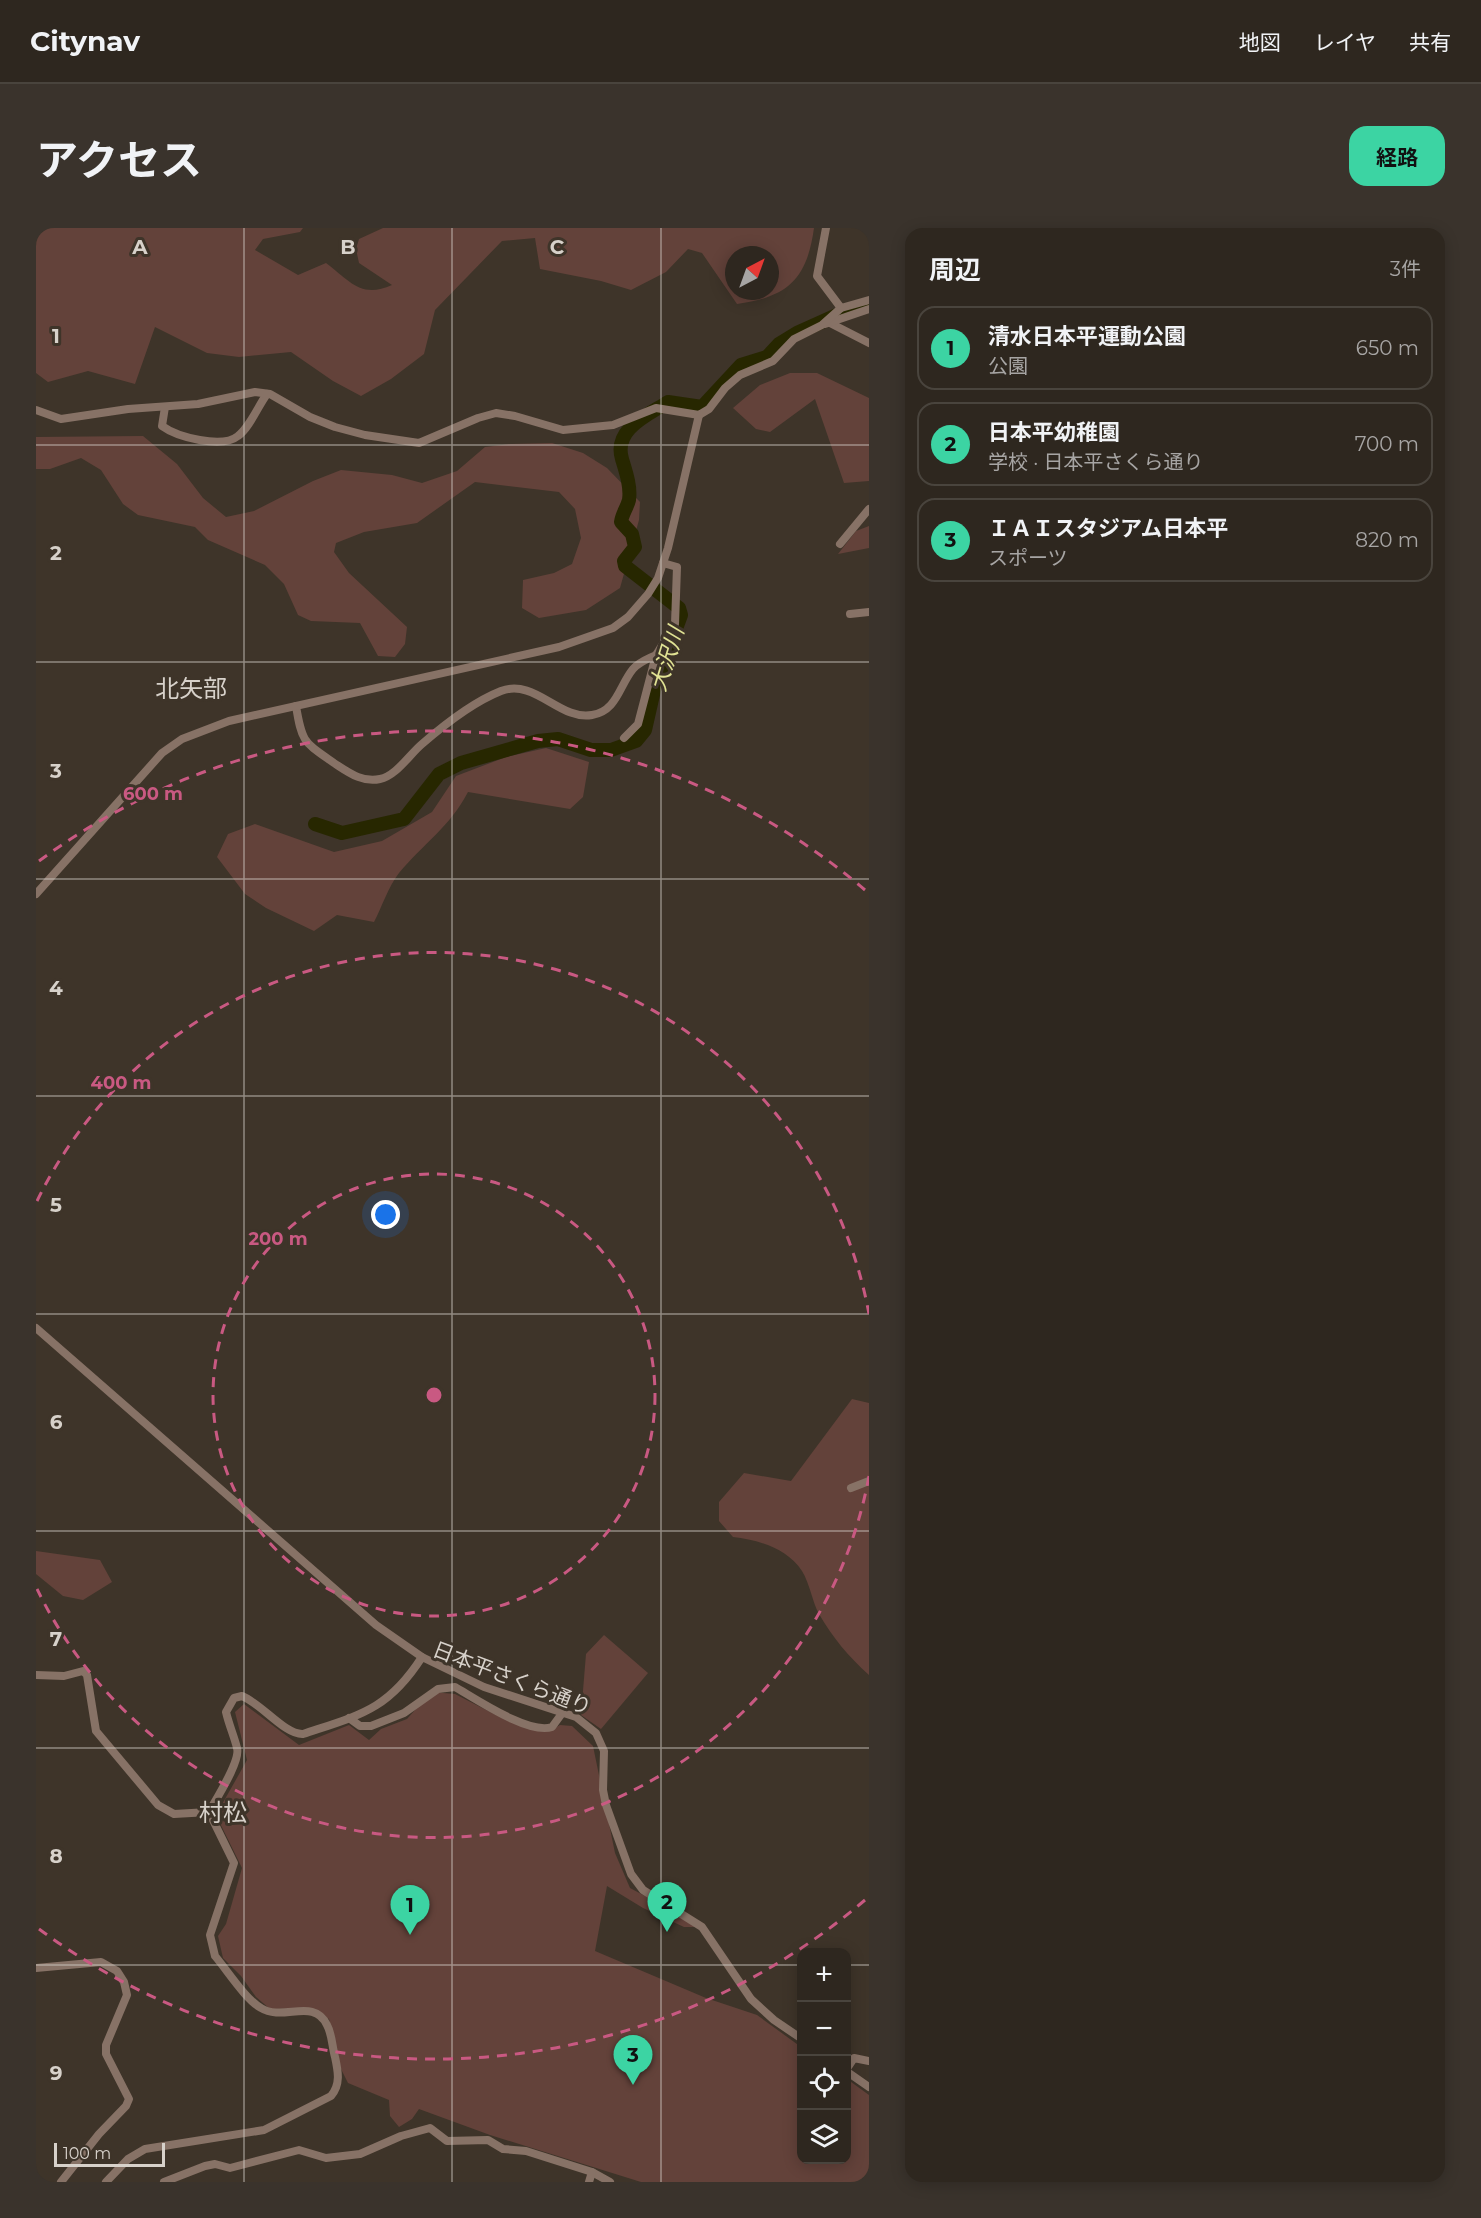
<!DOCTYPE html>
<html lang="ja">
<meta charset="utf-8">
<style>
body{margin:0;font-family:Montserrat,"Noto Sans JP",sans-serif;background:#3a332c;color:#f1f3f6}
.controls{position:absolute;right:18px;bottom:18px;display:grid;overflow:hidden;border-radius:12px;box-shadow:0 3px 15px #0003}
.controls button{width:54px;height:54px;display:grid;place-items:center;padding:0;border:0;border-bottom:2px solid #49443d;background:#2e271f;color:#f1f3f6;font:30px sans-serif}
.compass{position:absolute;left:689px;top:18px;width:54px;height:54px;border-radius:50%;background:#2e271f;box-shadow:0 3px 15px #0003;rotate:41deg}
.scale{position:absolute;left:18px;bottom:15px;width:111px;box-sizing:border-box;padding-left:6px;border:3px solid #d7d1ca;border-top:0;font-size:16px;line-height:21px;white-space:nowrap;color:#d7d1ca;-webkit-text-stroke:4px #3e3429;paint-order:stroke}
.you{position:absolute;left:350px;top:987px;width:21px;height:21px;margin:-15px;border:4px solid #fff;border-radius:50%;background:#1a73e8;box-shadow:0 0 0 9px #1a73e833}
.badge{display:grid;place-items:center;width:39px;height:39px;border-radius:50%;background:#3cd4a3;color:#111;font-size:20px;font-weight:700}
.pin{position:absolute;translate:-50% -50px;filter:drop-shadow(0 2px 3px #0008)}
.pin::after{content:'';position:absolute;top:32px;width:21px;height:18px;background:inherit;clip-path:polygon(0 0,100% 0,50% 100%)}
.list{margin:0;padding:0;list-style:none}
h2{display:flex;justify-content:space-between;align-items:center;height:78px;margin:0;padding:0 24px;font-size:26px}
h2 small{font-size:20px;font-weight:400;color:#a7a5a4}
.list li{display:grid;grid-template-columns:39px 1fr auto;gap:18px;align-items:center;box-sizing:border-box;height:84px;margin:0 12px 12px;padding:0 12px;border:2px solid #49443d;border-radius:18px}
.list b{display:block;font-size:22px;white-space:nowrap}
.list p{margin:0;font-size:20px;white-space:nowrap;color:#a7a5a4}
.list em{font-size:20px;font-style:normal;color:#a7a5a4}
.icon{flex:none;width:33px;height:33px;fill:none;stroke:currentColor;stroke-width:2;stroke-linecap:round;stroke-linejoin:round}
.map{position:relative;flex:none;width:833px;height:1954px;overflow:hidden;border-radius:18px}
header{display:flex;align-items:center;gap:36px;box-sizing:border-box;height:84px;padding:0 30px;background:#2e271f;border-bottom:2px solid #49443d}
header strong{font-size:28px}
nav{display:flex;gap:33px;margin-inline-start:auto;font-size:21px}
.intro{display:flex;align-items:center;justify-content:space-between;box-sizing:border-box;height:144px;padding:0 36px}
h1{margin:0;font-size:42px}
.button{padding:15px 27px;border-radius:18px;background:#3cd4a3;color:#111;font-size:21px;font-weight:700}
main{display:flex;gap:36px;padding:0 36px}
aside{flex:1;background:#2e271f;border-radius:18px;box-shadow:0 3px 15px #0003}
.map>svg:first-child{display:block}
.green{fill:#63423a;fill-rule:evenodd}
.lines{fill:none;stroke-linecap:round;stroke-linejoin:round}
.river{stroke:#272700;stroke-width:14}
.minor{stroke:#877266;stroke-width:8}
.grid{fill:none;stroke:#d7d1ca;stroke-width:1.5;stroke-opacity:0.55}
.ring{fill:none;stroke:#c95982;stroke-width:3;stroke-dasharray:10 8}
.labels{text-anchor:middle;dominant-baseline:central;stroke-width:6;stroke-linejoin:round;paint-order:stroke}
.street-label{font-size:21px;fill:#d7d1ca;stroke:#3e3429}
.water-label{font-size:22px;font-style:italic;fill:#e1e394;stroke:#3e3429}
.quarter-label{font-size:24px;fill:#d7d1ca;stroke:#3e3429}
.grid-label{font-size:20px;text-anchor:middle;font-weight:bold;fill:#d7d1ca;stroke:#3e3429;stroke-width:6;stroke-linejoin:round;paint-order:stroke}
.centre{fill:#c95982;stroke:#3e3429;stroke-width:3}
.ring-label{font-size:18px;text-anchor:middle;font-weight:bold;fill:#c95982;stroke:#3e3429;stroke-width:6;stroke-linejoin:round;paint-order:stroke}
</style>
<header>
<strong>Citynav</strong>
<nav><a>地図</a><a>レイヤ</a><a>共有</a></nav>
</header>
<div class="intro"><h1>アクセス</h1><a class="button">経路</a></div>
<main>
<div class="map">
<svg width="833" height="1954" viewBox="0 0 833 1954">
<rect width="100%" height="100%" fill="#3e3429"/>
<g class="green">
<path d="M0,0H267L264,4L227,11L219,22L262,47L290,35C314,53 325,71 356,57L323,35L320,21L323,11L347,0H778C771,51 752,69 701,76L666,25L652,21L630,44L595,62L565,53L504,41L499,10L466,13L399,82L388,126L355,151L325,168L297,153L255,124L203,129L171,125L119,99L99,156L52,143L12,154L0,145ZM698,27H734V63H698Z"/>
<polygon points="754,145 781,145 833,170 833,253 808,255 779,171 734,204 720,201 697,180 724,157"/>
<polygon points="107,208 141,236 167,270 190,289 218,283 277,253 305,242 356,247 386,255 421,243 449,219 475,216 516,215 547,225 571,240 604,274 603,292 584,360 550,382 503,390 486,380 487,352 518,345 536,336 545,310 539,281 523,264 439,254 381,295 328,304 300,315 298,324 313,345 371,399 369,416 359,429 342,428 324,395 275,393 262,387 248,356 229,337 172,312 159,299 102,287 87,276 65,242 45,230 14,241 0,241 0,209"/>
<polygon points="833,298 833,320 802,326 820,303"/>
<path d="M510,520L553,534L547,569L534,581L432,564C414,599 387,616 363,645C352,659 346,679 338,694L301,687L278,703L230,680L209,666L181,629L192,606L219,596L298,624L346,613L396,584L420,548L470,529Z"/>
<path d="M816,1171L833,1175V1447C812,1428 797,1410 783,1386C776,1373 774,1356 766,1343C751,1320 722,1312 697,1309L683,1293V1274L708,1245L755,1253Z"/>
<polygon points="0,1323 64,1332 76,1354 47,1372 27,1368 0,1346"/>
<polygon points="568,1407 612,1445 565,1501 545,1487 550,1426"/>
<polygon points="395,1464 419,1466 460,1487 515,1502 524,1497 536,1498 557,1518 579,1625 594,1660 639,1684 659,1699 648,1699 607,1680 571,1658 559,1723 670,1770 721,1787 765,1819 766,1932 810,1932 811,1851 833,1867 833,1954 605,1954 454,1907 383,1881 376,1891 363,1899 354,1888 353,1872 312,1855 304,1839 293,1791 274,1780 234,1781 220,1769 205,1748 187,1730 182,1708 190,1696 206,1640 180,1587 211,1532 199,1484 208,1476 263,1517 313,1497 333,1512 345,1501 371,1491"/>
</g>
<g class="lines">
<path class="river" d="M279,596L306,605L368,591L403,546L425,535L502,513L522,511L555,522H575L600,513L609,502L619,458L645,387L643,380L589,338L588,333L599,319L596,306L585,294C586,286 591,280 593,272C595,259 590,244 586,231C577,201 612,187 632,174L666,179L705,137L731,129L743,116L761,105L810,83L833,77"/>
<g class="minor">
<polyline points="790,0 781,48 805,80"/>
<polyline points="794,95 833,115"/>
<polyline points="789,96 833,81"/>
<path d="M129,179L126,198C141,209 186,221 202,208C214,199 222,178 231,166"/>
<polyline points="0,182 25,191 92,181 162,176 219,164 234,166 274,189 299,199 329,207 383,215 442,190 460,185 479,188 527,202 577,197 620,180 663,187 673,181 689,160 704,147 737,133 758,111 786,97 805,80 833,72"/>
<polyline points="804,316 833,281"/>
<polyline points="814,386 833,384"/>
<path d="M260,478C266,515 268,514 298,535C312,544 326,555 344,551C360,548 373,527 386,516C409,496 437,474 465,463C499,450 524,493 556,487C581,483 583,458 597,441C603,434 612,431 620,427"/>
<polyline points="588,510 602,496 620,427 639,396 641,339 627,335"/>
<polyline points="0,666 126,525 146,511 193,493 523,419 577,400 592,389 612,366 622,350 632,320 663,187"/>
<polyline points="0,1100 340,1397 386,1429"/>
<polyline points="815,1260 833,1253"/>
<polyline points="0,1447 28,1448 47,1443 51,1447 60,1503 122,1577 138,1586 173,1584"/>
<path d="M313,1490L324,1498H335L368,1485L402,1461L419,1459C440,1471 493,1507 516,1499L527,1484"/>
<polyline points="0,1740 65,1734 81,1743 88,1754 91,1767 70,1817 70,1826 93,1871 90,1878 63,1906 25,1954"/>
<polyline points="810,1842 818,1830 833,1833"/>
<polyline points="810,1843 833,1859"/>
<path d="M70,1954L92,1931L109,1921L228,1902L295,1868C305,1856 302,1843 299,1829C296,1818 296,1806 291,1797C278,1769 247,1794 225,1780C210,1772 191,1742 179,1728L174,1707L198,1635L173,1584C180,1571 205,1533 201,1520C198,1508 193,1497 190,1484L198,1470L206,1468C226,1476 249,1507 267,1506C324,1487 352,1482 386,1429L448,1459L540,1489L560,1505L568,1523L567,1562L570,1577L595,1646L607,1662L666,1699L715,1771L738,1792L766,1811"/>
<polyline points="128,1954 169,1938 179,1936 194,1940 263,1922 290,1930 324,1926 365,1908 394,1900 411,1913 452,1912 467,1921 490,1923 556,1944 574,1954"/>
<polyline points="553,1954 556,1944"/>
</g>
</g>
<path class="grid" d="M208,0V1954M416,0V1954M625,0V1954M0,217H833M0,434H833M0,651H833M0,868H833M0,1086H833M0,1303H833M0,1520H833M0,1737H766M810,1737H833"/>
<g class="ring">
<circle cx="398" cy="1167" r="221"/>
<path d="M833 1248A442 442 0 0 1 1 1361M1 973A442 442 0 0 1 833 1086"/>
<path d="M829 1672A664 664 0 0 1 3 1701M3 633A664 664 0 0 1 829 662"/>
</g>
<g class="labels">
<g class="street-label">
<text transform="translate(476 1450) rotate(21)">日本平さくら通り</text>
</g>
<g class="water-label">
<text transform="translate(631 431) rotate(-73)">大沢川</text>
</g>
<g class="quarter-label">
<text x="155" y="460">北矢部</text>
<text x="187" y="1584">村松</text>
</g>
</g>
<g class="grid-label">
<text x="104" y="26">A</text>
<text x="312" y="26">B</text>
<text x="521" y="26">C</text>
<text x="20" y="115">1</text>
<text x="20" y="332">2</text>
<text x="20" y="550">3</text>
<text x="20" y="767">4</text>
<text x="20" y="984">5</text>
<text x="20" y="1201">6</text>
<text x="20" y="1418">7</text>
<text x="20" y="1635">8</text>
<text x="20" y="1852">9</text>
</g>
<circle cx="398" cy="1167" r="9" class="centre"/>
<g class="ring-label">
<text x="117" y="572">600 m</text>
<text x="85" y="861">400 m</text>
<text x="242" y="1017">200 m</text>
</g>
</svg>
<div class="controls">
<button>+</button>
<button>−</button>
<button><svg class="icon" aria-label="locate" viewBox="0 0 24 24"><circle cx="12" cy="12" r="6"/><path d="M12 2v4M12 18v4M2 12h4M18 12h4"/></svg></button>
<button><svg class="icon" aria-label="layers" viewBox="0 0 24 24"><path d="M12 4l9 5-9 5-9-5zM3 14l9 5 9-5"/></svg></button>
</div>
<svg class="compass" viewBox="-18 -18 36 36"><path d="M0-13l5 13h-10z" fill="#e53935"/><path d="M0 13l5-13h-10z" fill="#a7a5a4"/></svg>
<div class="scale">100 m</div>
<div class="you"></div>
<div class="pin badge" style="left:374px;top:1707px">1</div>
<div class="pin badge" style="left:631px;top:1704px">2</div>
<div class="pin badge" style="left:597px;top:1857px">3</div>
</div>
<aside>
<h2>周辺<small>3件</small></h2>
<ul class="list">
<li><span class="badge">1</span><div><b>清水日本平運動公園</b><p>公園</p></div><em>650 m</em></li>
<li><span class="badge">2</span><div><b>日本平幼稚園</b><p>学校 · 日本平さくら通り</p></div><em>700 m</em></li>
<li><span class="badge">3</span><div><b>ＩＡＩスタジアム日本平</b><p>スポーツ</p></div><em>820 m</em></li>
</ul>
</aside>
</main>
